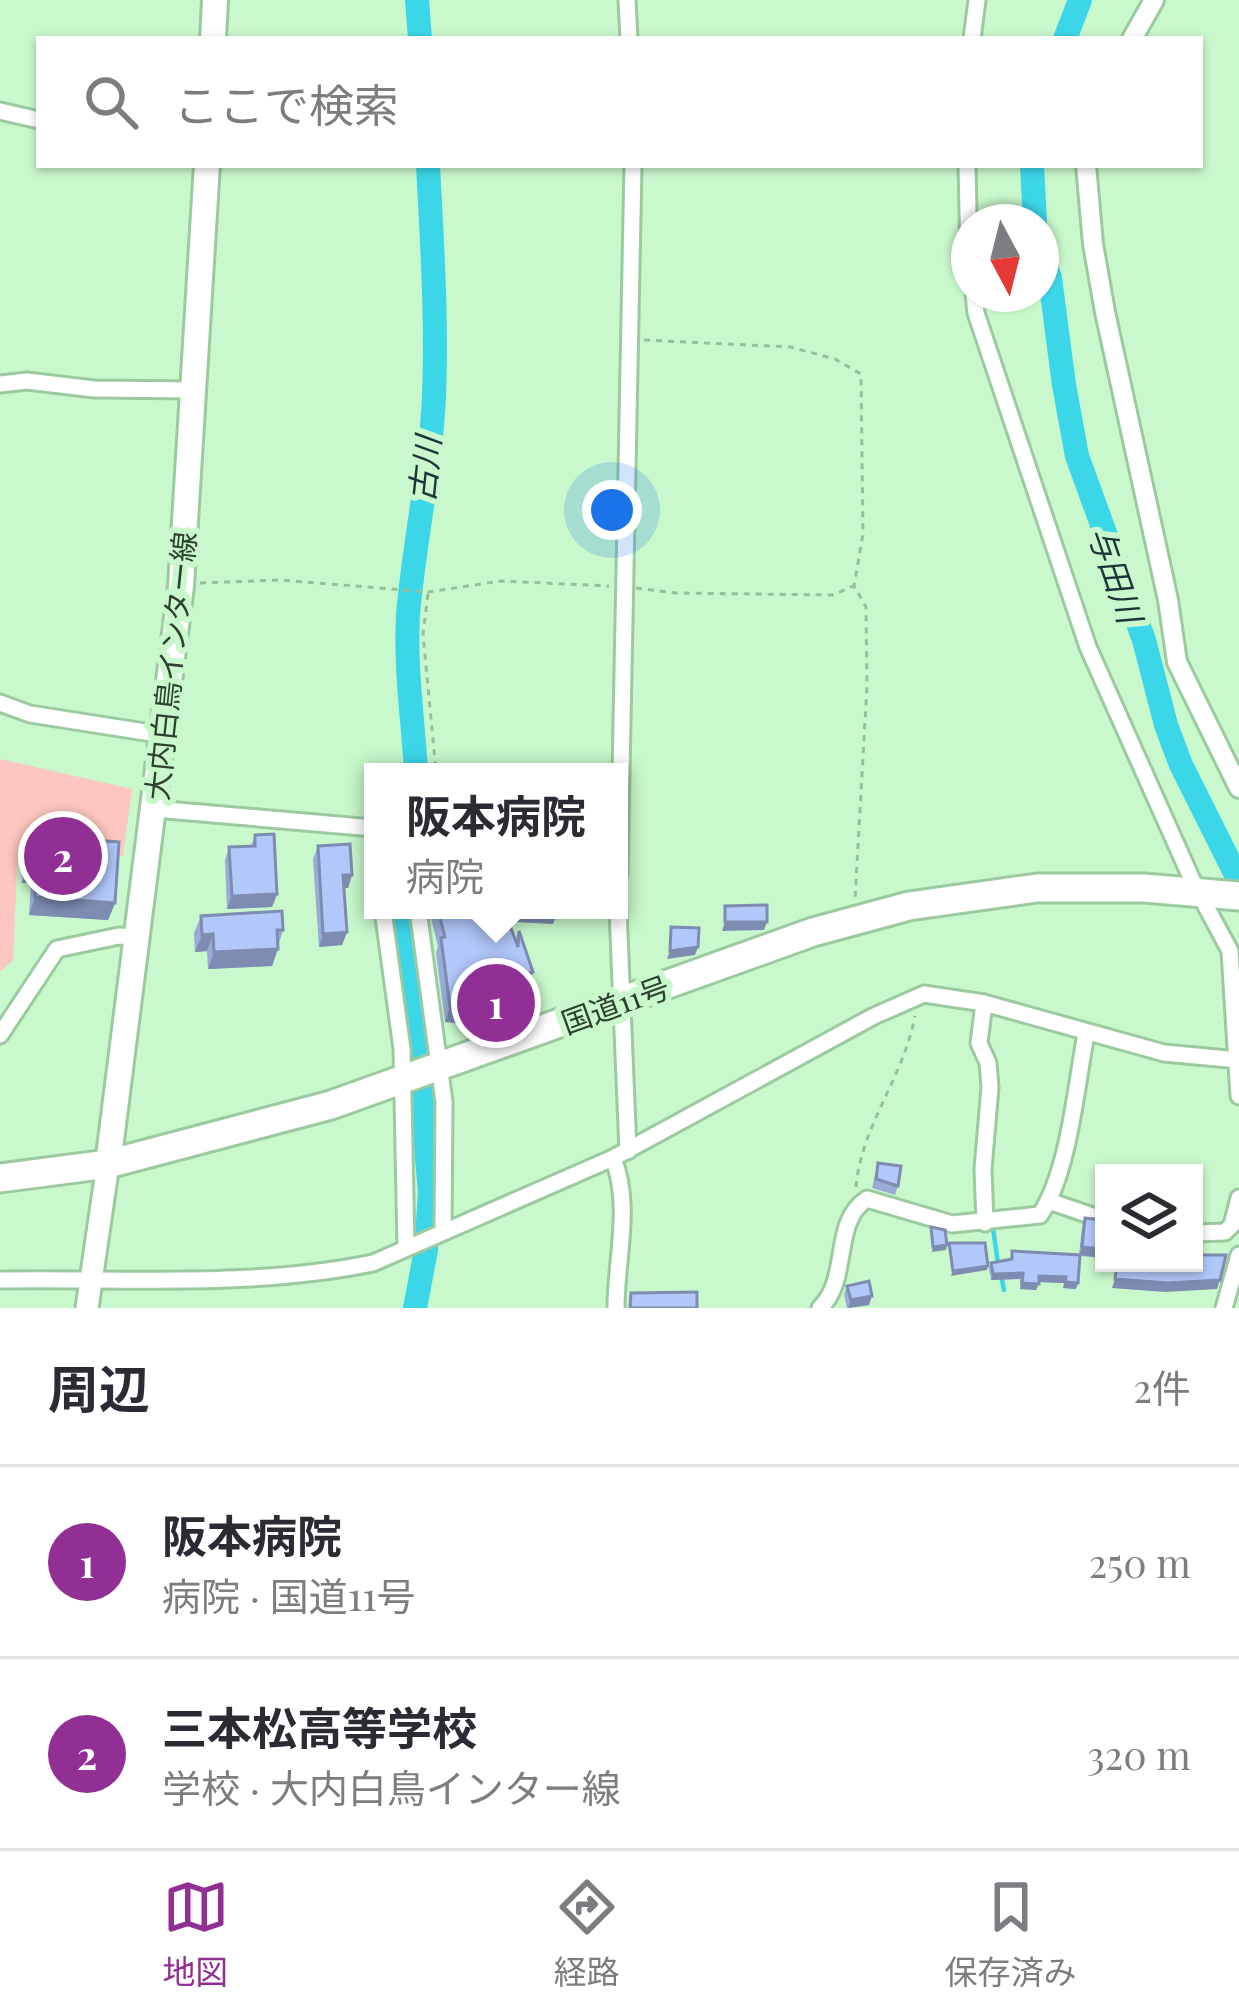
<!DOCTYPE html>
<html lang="ja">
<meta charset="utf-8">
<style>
body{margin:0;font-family:"Playfair Display","Noto Sans JP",serif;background:#f2f2f3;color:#2b2b33}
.controls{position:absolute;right:36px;bottom:36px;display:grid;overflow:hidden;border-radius:0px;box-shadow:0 3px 9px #0004}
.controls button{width:108px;height:108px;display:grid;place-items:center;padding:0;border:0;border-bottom:3px solid #e1e1e2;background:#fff;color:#2b2b33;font:60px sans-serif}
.compass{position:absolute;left:951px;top:204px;width:108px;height:108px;border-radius:50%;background:#fff;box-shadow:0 3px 9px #0004;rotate:173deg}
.you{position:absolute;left:612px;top:510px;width:42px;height:42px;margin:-30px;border:9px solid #fff;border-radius:50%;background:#1a73e8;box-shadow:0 0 0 18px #1a73e833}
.badge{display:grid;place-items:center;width:78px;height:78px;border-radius:50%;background:#922f95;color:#fff;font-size:39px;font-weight:700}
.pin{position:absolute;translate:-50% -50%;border:6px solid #fff;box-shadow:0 3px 12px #0006}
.popup{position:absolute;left:364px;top:763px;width:264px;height:156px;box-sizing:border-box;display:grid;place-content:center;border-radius:0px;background:#fff;filter:drop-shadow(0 3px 9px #0005);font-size:39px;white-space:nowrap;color:#7c7c81}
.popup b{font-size:45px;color:#2b2b33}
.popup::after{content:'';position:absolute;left:50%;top:100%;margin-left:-24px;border:24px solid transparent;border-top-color:#fff}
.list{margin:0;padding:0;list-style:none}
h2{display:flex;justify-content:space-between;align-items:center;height:156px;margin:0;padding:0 48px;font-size:51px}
h2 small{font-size:39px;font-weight:400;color:#7c7c81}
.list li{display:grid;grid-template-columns:78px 1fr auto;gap:36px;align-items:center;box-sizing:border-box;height:192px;padding:0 48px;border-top:3px solid #e1e1e2}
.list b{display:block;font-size:45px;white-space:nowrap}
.list p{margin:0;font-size:39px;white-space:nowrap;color:#7c7c81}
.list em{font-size:39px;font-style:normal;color:#7c7c81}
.icon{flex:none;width:66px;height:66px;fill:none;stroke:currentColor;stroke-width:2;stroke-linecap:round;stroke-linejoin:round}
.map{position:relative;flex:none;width:1239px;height:1308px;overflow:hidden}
.search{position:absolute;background:#fff;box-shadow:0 3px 9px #0004;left:36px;right:36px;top:36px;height:132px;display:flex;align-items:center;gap:30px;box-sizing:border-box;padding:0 42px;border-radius:0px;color:#7c7c81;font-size:45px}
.sheet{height:540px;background:#fff}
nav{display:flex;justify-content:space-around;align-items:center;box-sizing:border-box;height:168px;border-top:3px solid #e1e1e2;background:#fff;font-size:33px;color:#7c7c81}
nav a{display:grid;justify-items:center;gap:6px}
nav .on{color:#922f95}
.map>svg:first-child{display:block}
.green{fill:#fdc6bf}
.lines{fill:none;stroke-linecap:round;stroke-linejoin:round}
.stream{stroke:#3bd7e9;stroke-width:4.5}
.river{stroke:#3bd7e9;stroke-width:24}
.minor-casing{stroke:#9ccaa0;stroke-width:21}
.tertiary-casing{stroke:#9ccaa0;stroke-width:24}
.secondary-casing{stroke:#9ccaa0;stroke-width:27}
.primary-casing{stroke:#9ccaa0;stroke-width:30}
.trunk-casing{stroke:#9ccaa0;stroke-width:33}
.path{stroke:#98be9b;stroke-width:3;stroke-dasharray:6 6;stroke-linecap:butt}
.minor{stroke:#fff;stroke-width:15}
.tertiary{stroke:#fff;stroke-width:18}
.secondary{stroke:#fff;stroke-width:21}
.primary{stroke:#fff;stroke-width:24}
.trunk{stroke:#fff;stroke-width:27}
.wall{fill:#99acd8}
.shaded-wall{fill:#7d8cb0}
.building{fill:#b2c8fb;stroke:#7d8cb0;stroke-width:3}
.labels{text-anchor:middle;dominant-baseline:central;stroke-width:12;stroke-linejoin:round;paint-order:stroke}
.street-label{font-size:30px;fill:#2e4130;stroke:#c9f8cc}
.water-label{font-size:33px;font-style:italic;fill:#1c3538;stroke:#c9f8cc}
</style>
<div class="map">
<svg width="1239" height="1308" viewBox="0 0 1239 1308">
<rect width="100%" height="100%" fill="#c9f8cc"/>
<polygon class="green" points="0,759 132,789 123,856 18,849 13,960 0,972"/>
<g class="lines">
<g class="stream">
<polyline points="993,1228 998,1264"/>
<polyline points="1001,1275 1004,1290"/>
</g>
<g class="river">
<polyline points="417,0 420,39"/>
<polyline points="1065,39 1080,0"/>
<polyline points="1032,165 1035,222"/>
<polyline points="1041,254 1050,278 1064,385 1077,456 1144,640 1166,725 1181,765 1239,881"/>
<path d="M416,772C413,720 405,668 408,615C414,542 431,469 434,395C437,318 432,242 428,165"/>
<polyline points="400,910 399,934 414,1010 430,1193 426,1250 415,1308"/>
</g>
<defs>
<g id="minor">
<polyline points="627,0 629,39"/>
<polyline points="972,39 977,0"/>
<polyline points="0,111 39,120"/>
<polyline points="967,165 969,257"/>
<polyline points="974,294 976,313 1088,647 1193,882 1230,951 1239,1096"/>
<polyline points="0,384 27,381 94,389 195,390"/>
<polyline points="0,703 30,714 164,735"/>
<polyline points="155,809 373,828"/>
<polyline points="619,874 633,165"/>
<polyline points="383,910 402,1049 406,1247"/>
<polyline points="418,910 444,1102 443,1231"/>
<polyline points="618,910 628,1151"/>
<polyline points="984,1003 979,1043 988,1063 990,1087 983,1169 985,1223"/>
<polyline points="0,1035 57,949 119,936 137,937"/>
<path d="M613,1158C632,1206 616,1258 616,1308"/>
<polyline points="1049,1201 1104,1220"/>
<polyline points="1194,1233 1225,1232 1232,1225 1239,1198"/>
<path d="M0,1280C123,1278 252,1288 373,1263L613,1158L874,1016L924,994L984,1003L1164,1053L1239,1060"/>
<path d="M820,1308C851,1278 831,1222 867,1199L952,1224L1040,1215C1069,1172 1076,1086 1086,1034"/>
<polyline points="1224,1308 1239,1255"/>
</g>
<g id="tertiary">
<polyline points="1132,39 1154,0"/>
<polyline points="1086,165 1093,244 1105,312 1168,600 1177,662 1239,788"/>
</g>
<polyline id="secondary" points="87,1308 108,1164"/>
<g id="primary">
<polyline points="213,39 215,0"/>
<polyline points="108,1164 181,586 207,165"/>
</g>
<polyline id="trunk" points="0,1178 108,1164 331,1105 813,932 909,906 1037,888 1144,888 1239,896"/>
</defs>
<use href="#minor" class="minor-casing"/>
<use href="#tertiary" class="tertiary-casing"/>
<use href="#secondary" class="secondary-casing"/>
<use href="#primary" class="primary-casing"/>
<use href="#trunk" class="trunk-casing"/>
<g class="path">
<polyline points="644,340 790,347 835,359 861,374 863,534 854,586 866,607 867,686 855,899"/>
<polyline points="200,583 281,580 428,592 501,581 609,586"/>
<polyline points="636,588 675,593 833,595 853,586"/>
<polyline points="428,594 423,634 436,772"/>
<path d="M856,1187C861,1126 903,1079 915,1016"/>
</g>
<use href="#minor" class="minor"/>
<use href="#tertiary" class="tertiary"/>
<use href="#secondary" class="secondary"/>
<use href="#primary" class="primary"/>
<use href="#trunk" class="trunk"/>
</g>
<g class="wall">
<polygon points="255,835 277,894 272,907 227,909 225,860 229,847 251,846"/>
<polygon points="31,836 115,903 108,920 29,915 31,883 22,883 24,853"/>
<polygon points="318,846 352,875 348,888 344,888 347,932 342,945 319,947 313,859"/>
<polygon points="429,910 493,910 515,940 519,931 533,972 528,986 492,996 491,1010 486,1025 445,1022 436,953 438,946"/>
<polygon points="201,916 283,930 272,966 208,969 207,951 195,952 194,933"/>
<polygon points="878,1163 898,1186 895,1195 872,1188"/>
<polygon points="1085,1218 1104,1220 1104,1258 1080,1256 1076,1289 1063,1288 1064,1283 1039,1282 1036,1290 1020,1289 1020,1279 991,1280 989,1269 991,1263 1010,1259 1012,1251 1079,1255 1082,1227"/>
<polygon points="847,1286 869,1305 847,1308 844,1294"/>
</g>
<g class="shaded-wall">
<polygon points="29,865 37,866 31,883 22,883"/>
<polygon points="343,875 352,875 348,888 338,888"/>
<polygon points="277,894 272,907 227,909 232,896"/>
<polygon points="35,897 115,903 108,920 29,915"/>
<polygon points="519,910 558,911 553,924 514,922"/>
<polygon points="725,922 767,922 764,930 722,931"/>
<polygon points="347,932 342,945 319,947 323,934"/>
<polygon points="213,934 207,951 195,952 202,935"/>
<polygon points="698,947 695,955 667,959 670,951"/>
<polygon points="278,949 272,966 208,969 214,952"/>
<polygon points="533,972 528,986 487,997 492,983"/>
<polygon points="450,1007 491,1010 486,1025 445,1022"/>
<polygon points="947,1245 946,1250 932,1252 933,1247"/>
<polygon points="1082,1247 1104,1249 1104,1258 1079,1255"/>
<polygon points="988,1266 987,1270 951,1276 953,1271"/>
<polygon points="1023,1273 1020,1279 991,1280 993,1274"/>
<polygon points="1039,1276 1066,1277 1064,1283 1037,1282"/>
<polygon points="1115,1279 1220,1280 1217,1289 1165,1292 1112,1288"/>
<polygon points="1065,1282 1078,1283 1076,1289 1063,1288"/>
<polygon points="1022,1283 1039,1284 1036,1290 1020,1289"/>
<polygon points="872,1296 869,1305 848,1308 851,1300"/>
</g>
<g class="building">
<polygon points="274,834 277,894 232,896 229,847 255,846 255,835"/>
<polygon points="31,836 119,842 115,903 35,897 37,866 29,865"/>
<polygon points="350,844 352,875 343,875 347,932 323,934 318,846"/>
<polygon points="767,905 767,922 725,922 725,906"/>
<polygon points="438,910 504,910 518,947 519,931 533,972 492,983 491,1010 450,1007 441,938 445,937"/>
<polygon points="282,911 283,930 277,930 278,949 214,952 213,934 202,935 201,916"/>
<polygon points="671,927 699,928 698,947 670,951"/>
<polygon points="878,1163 901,1166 898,1186 876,1179"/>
<polygon points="1085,1218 1104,1220 1104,1249 1082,1247"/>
<polygon points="931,1227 945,1230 947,1245 933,1247"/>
<polygon points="949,1243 985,1243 988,1266 953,1271"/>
<polygon points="1012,1251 1080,1255 1078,1283 1065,1282 1066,1277 1039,1276 1039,1284 1022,1283 1023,1273 993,1274 991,1263 1012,1259"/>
<polygon points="1194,1255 1226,1255 1220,1280 1168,1283 1115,1279 1117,1263 1186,1269 1186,1263 1194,1263"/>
<polygon points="869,1281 872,1296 851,1300 847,1286"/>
<polygon points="697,1292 697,1308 630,1308 631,1293"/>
</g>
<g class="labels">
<g class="street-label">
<text transform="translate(170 666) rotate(-84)">大内白鳥インター線</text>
<text transform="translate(615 1004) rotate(-20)">国道11号</text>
</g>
<g class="water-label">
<text transform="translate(423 469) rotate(-84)">古川</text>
<text transform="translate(1117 574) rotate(71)">与田川</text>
</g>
</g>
</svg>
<div class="controls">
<button><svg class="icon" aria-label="layers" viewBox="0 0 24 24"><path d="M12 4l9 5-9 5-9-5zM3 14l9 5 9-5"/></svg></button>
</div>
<svg class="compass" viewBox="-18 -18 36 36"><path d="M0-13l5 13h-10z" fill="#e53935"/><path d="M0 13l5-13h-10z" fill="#7c7c81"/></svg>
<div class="you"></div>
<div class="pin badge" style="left:496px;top:1003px">1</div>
<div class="popup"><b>阪本病院</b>病院</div>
<div class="pin badge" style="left:63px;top:856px">2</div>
<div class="search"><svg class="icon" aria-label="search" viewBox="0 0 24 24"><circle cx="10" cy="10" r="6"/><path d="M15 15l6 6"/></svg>ここで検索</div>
</div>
<section class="sheet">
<h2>周辺<small>2件</small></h2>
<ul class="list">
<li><span class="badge">1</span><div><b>阪本病院</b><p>病院 · 国道11号</p></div><em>250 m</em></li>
<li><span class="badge">2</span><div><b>三本松高等学校</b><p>学校 · 大内白鳥インター線</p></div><em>320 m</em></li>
</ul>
</section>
<nav>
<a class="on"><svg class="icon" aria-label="map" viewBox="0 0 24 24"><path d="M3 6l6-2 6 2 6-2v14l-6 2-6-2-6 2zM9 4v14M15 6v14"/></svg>地図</a>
<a><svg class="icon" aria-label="directions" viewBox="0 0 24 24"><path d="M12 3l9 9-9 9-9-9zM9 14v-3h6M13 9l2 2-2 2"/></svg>経路</a>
<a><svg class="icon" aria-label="saved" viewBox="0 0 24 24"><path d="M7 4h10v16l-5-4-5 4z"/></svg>保存済み</a>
</nav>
